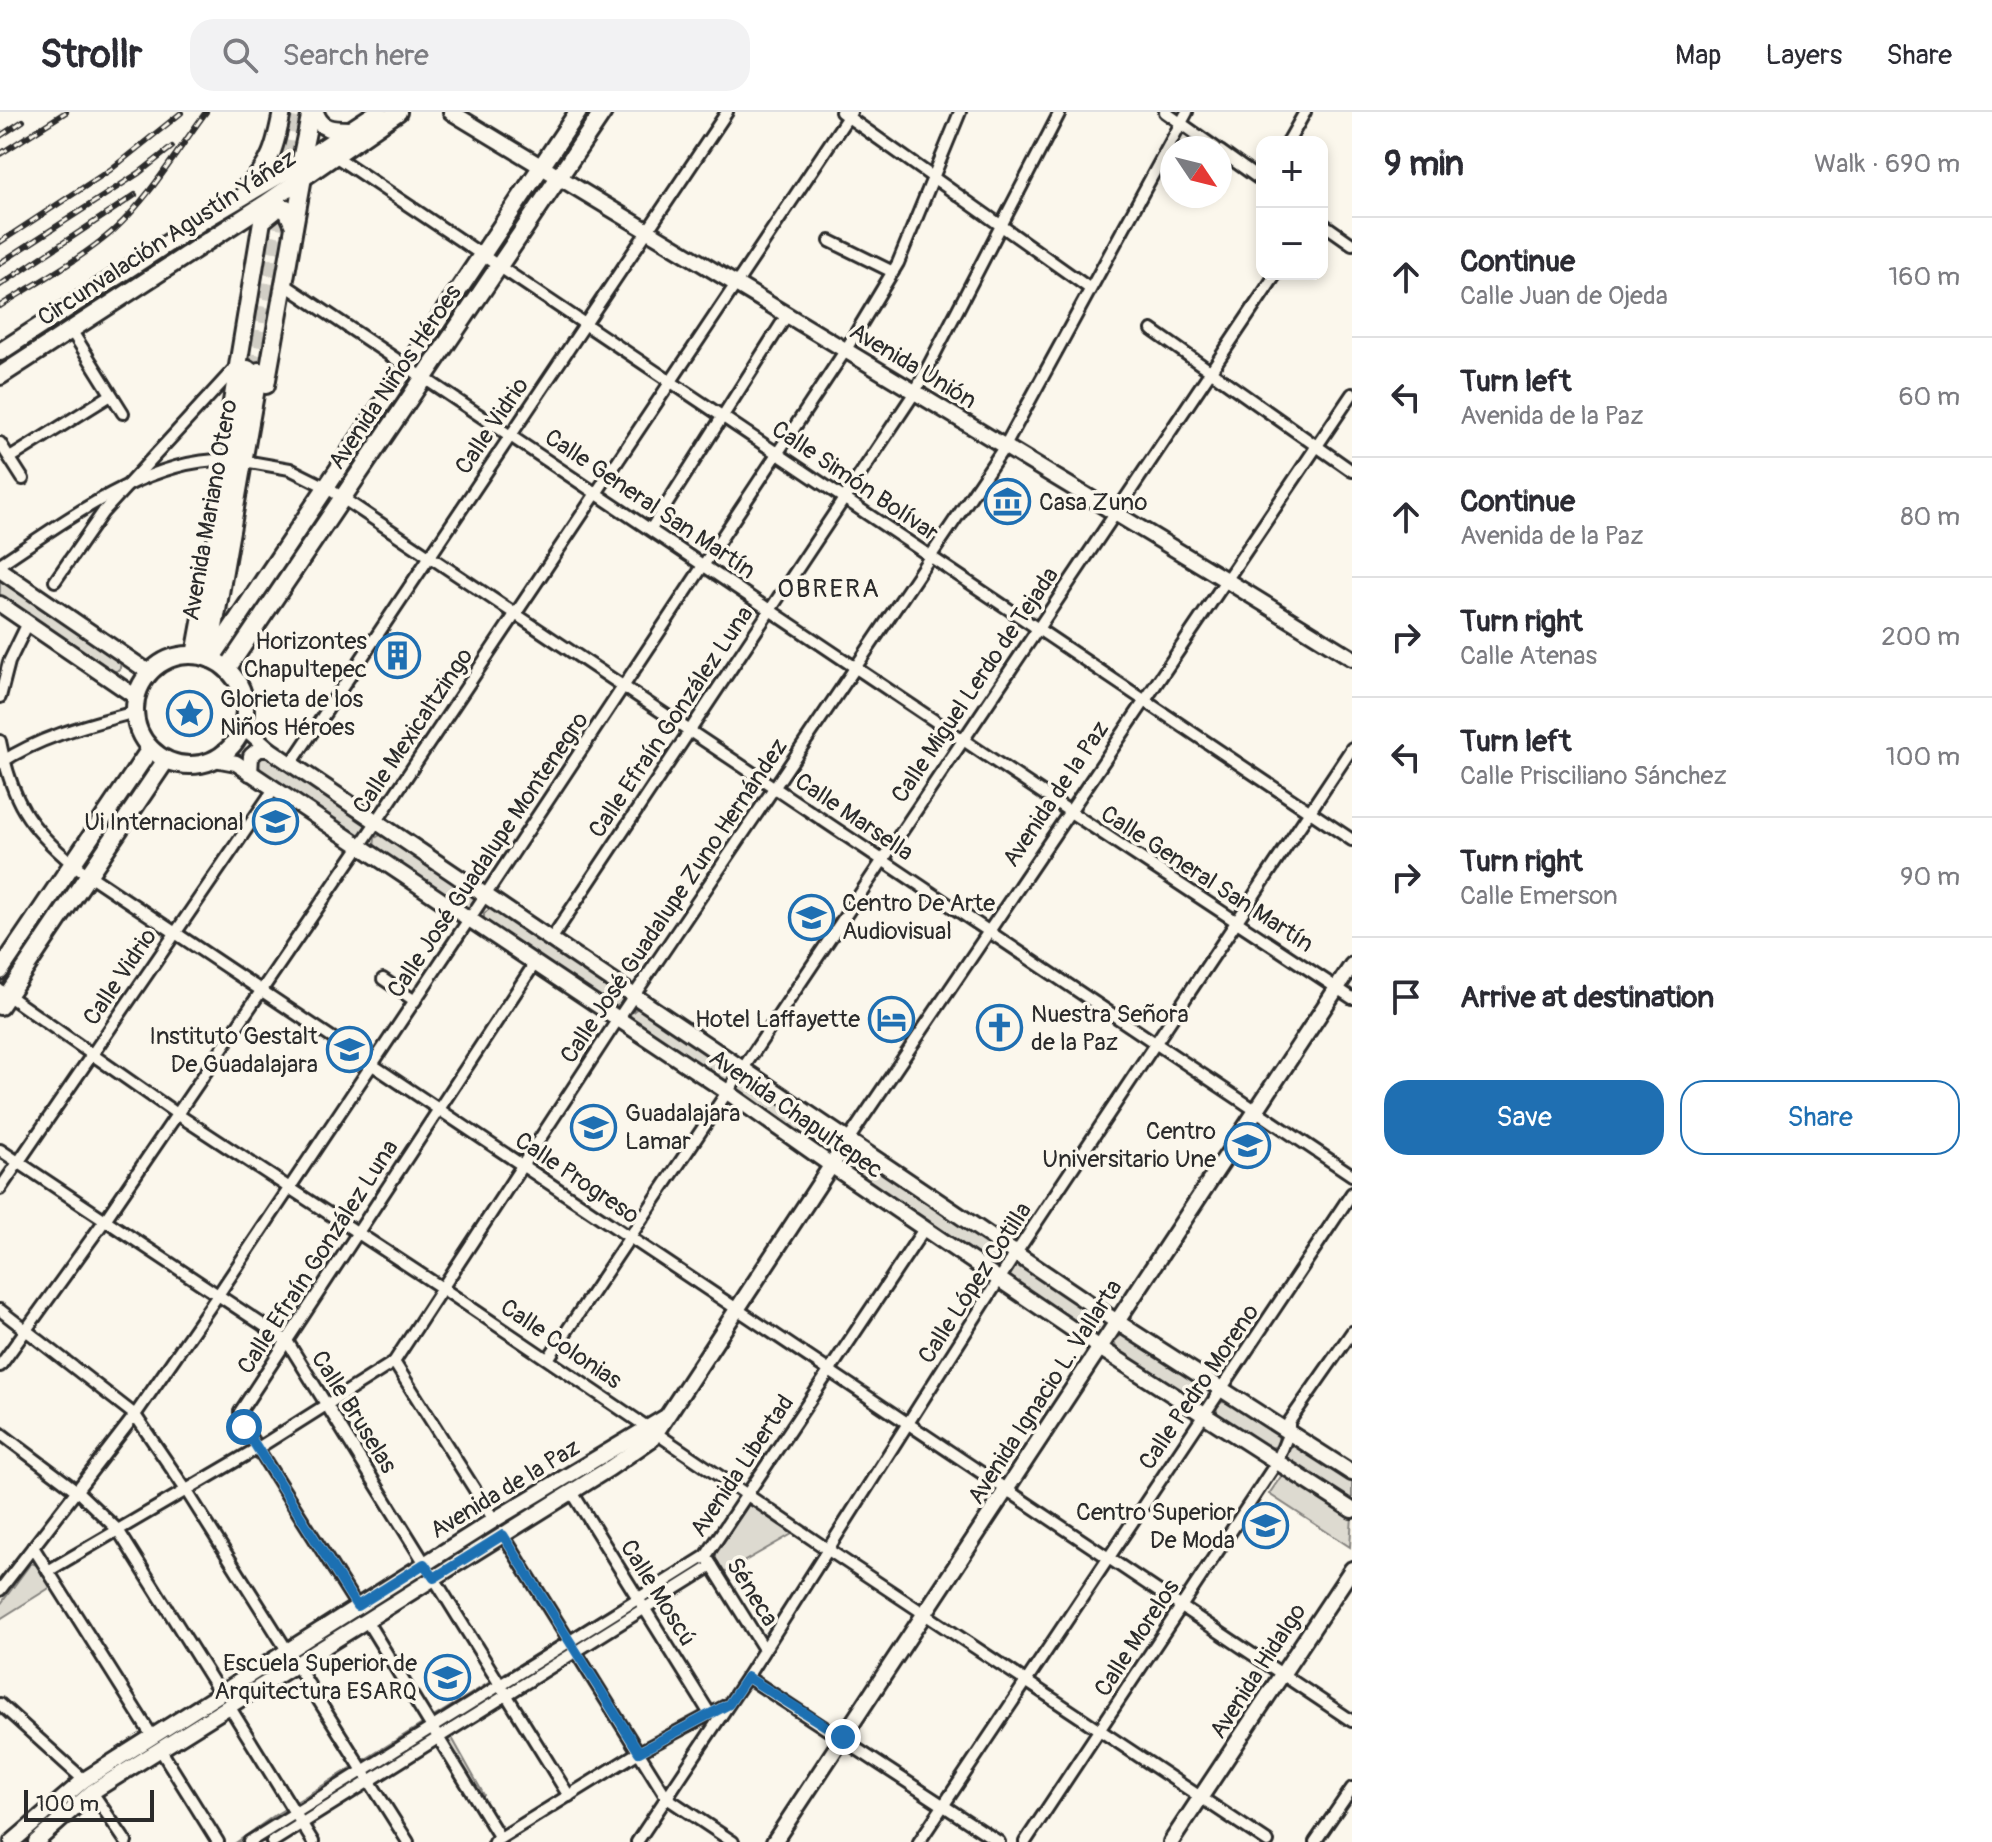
<!DOCTYPE html>
<meta charset="utf-8">
<style>
body{margin:0;font-family:Pangolin,sans-serif;background:#f2f2f3;color:#2b2b33}
.controls{position:absolute;right:24px;top:24px;display:grid;overflow:hidden;border-radius:16px;box-shadow:0 4px 12px #0003}
.controls button{width:72px;height:72px;display:grid;place-items:center;padding:0;border:0;border-bottom:2px solid #e1e1e2;background:#fff;color:#2b2b33;font:40px sans-serif}
.compass{position:absolute;left:1160px;top:24px;width:72px;height:72px;border-radius:50%;background:#fff;box-shadow:0 4px 12px #0003;rotate:125deg}
.scale{position:absolute;left:24px;bottom:20px;width:130px;box-sizing:border-box;padding-left:8px;border:4px solid #2b2b2b;border-top:0;font-size:22px;line-height:28px;white-space:nowrap;color:#2b2b2b;-webkit-text-stroke:6px #fbf7ec;paint-order:stroke}
.stop{position:absolute;width:24px;height:24px;margin:-18px;border:6px solid #1f6fb2;border-radius:50%;background:#fff}
.stop.end{background:#1f6fb2;border-color:#fff;box-shadow:0 2px 8px #0008}
.list{margin:0;padding:0;list-style:none}
h2{display:flex;justify-content:space-between;align-items:center;height:104px;margin:0;padding:0 32px;font-size:34px}
h2 small{font-size:26px;font-weight:400;color:#7c7c81}
.list li{display:grid;grid-template-columns:52px 1fr auto;gap:24px;align-items:center;box-sizing:border-box;height:120px;padding:0 32px;border-top:2px solid #e1e1e2}
.list b{display:block;font-size:30px;white-space:nowrap}
.list p{margin:0;font-size:26px;white-space:nowrap;color:#7c7c81}
.list em{font-size:26px;font-style:normal;color:#7c7c81}
.actions{display:flex;gap:16px;padding:24px 32px}
.actions a{flex:1;padding:18px 0;border:2px solid #1f6fb2;border-radius:24px;text-align:center;font-size:28px;color:#1f6fb2}
.actions .main{background:#1f6fb2;color:#fff}
.icon{flex:none;width:44px;height:44px;fill:none;stroke:currentColor;stroke-width:2;stroke-linecap:round;stroke-linejoin:round}
.map{position:relative;flex:none;width:1352px;height:1730px;overflow:hidden}
header{display:flex;align-items:center;gap:48px;box-sizing:border-box;height:112px;padding:0 40px;background:#fff;border-bottom:2px solid #e1e1e2}
header strong{font-size:38px}
nav{display:flex;gap:44px;margin-inline-start:auto;font-size:28px}
.search{width:560px;height:72px;background:#f2f2f3;display:flex;align-items:center;gap:20px;box-sizing:border-box;padding:0 28px;border-radius:24px;color:#7c7c81;font-size:30px}
main{display:flex}
aside{flex:1;background:#fff}
.map>svg:first-child{display:block}
.green{fill:#dddad0;stroke:#84827e;stroke-width:2}
.lines{fill:none;stroke-linecap:round;stroke-linejoin:round}
.primary-tunnel{stroke:#d1cec5;stroke-width:16;stroke-dasharray:16 8;stroke-linecap:butt}
.street-casing{stroke:#2b2b2b;stroke-width:16}
.secondary-casing{stroke:#2b2b2b;stroke-width:20}
.primary-casing{stroke:#2b2b2b;stroke-width:22}
.street{stroke:#fbf7ec;stroke-width:10}
.secondary{stroke:#fbf7ec;stroke-width:14}
.primary{stroke:#fbf7ec;stroke-width:16}
.rail-casing{stroke:#2b2b2b;stroke-width:6}
.rail{stroke:#fbf7ec;stroke-width:3;stroke-dasharray:9;stroke-linecap:butt}
.route{stroke:#1f6fb2;stroke-width:10}
.labels{text-anchor:middle;dominant-baseline:central;stroke-width:7;stroke-linejoin:round;paint-order:stroke}
.street-label{font-size:24px;fill:#2b2b2b;stroke:#fbf7ec}
.poi-label{font-size:24px;fill:#2b2b2b;stroke:#fbf7ec;text-anchor:end}
.neighbourhood-label{font-size:26px;letter-spacing:2px;fill:#2b2b2b;stroke:#fbf7ec}
</style>
<header>
<strong>Strollr</strong>
<div class="search"><svg class="icon" aria-label="search" viewBox="0 0 24 24"><circle cx="10" cy="10" r="6"/><path d="M15 15l6 6"/></svg>Search here</div>
<nav><a>Map</a><a>Layers</a><a>Share</a></nav>
</header>
<main>
<div class="map">
<svg width="1352" height="1730" viewBox="0 0 1352 1730">
<rect width="100%" height="100%" fill="#fbf7ec"/>
<filter id="ink" filterUnits="userSpaceOnUse"><feTurbulence type="fractalNoise" baseFrequency=".0125" numOctaves="2"/><feDisplacementMap in="SourceGraphic" scale="16" xChannelSelector="R" yChannelSelector="G"/><feConvolveMatrix kernelMatrix="1 2 1 2 8 2 1 2 1" color-interpolation-filters="sRGB"/></filter>
<g filter="url(#ink)">
<g class="green">
<polygon points="0,465 121,549 120,556 117,559 110,559 0,485"/>
<polygon points="261,639 366,709 364,719 356,724 252,656"/>
<polygon points="384,721 477,784 470,798 467,798 374,736 375,726"/>
<polygon points="493,795 623,883 621,892 610,897 484,810 484,801"/>
<polygon points="640,894 733,957 731,967 724,971 632,912 630,902"/>
<polygon points="749,966 834,1025 833,1035 821,1039 737,979 739,970"/>
<polygon points="858,1043 1097,1204 1100,1208 1098,1216 1092,1221 1086,1220 850,1060 849,1049"/>
<polygon points="1122,1223 1208,1277 1212,1284 1205,1293 1199,1291 1117,1239 1114,1229"/>
<polygon points="1222,1290 1230,1291 1278,1323 1279,1333 1269,1337 1218,1304 1216,1295"/>
<polygon points="1293,1333 1298,1334 1352,1369 1352,1391 1288,1350 1285,1343 1286,1337"/>
<polygon points="1284,1360 1352,1404 1350,1435 1269,1382"/>
<polygon points="750,1391 792,1422 724,1461 716,1448 716,1441"/>
<polygon points="699,1441 712,1461 451,1624 484,1683 472,1693 435,1633 281,1730 237,1730 275,1703"/>
<polygon points="31,1451 37,1453 51,1475 0,1507 0,1493"/>
</g>
<g class="lines">
<g class="primary-tunnel">
<polyline points="248,257 271,107 293,0"/>
<polyline points="259,259 287,87"/>
</g>
<defs>
<g id="street">
<polyline points="841,0 1089,176"/>
<polyline points="1165,0 1216,36"/>
<polyline points="1288,30 1305,0"/>
<polyline points="1220,39 1262,69"/>
<polyline points="335,44 1352,728"/>
<polyline points="1322,111 1352,132"/>
<polyline points="830,129 893,160"/>
<polyline points="284,172 1075,703 1352,886"/>
<polyline points="71,218 123,301"/>
<polyline points="1152,218 1352,359"/>
<polyline points="0,331 23,367"/>
<polyline points="10,346 111,283"/>
<polyline points="244,349 290,357 326,375 1352,1063"/>
<polyline points="651,417 787,203"/>
<path d="M0,452C65,409 150,344 232,348"/>
<polyline points="55,469 103,400 236,255"/>
<polyline points="0,585 9,550 28,511"/>
<path d="M0,629C12,688 27,714 74,753L1352,1609"/>
<path d="M0,651C42,624 87,613 135,600"/>
<polyline points="291,652 727,0"/>
<polyline points="552,826 915,280 1060,0"/>
<polyline points="383,867 415,889"/>
<polyline points="0,878 183,1006 442,1176 827,1437 1268,1730"/>
<polyline points="848,1028 1352,282"/>
<polyline points="0,1038 287,1229 569,1684"/>
<polyline points="0,1077 274,677"/>
<polyline points="0,1198 135,1303 186,1378 408,1730"/>
<polyline points="548,1247 1276,162"/>
<polyline points="394,1250 494,1408"/>
<polyline points="0,1254 105,1108 377,709 851,0"/>
<polyline points="0,1321 77,1379 118,1418 220,1581"/>
<polyline points="572,1380 710,1602"/>
<polyline points="503,1423 667,1686 733,1730"/>
<polyline points="33,1435 152,1624"/>
<polyline points="709,1449 764,1537"/>
<polyline points="48,1459 258,1336 394,1250 618,907 1005,334 1187,0"/>
<polyline points="0,1478 135,1303 218,1183 486,782 845,239 898,151 960,0"/>
<polyline points="357,1494 244,1315 240,1300 535,851"/>
<polyline points="366,1508 500,1726"/>
<polyline points="747,1565 999,1730"/>
<polyline points="0,1592 84,1668"/>
<polyline points="229,1594 313,1730"/>
<polyline points="160,1637 218,1730"/>
<polyline points="92,1680 126,1730"/>
<polyline points="249,1730 706,1444 924,1117"/>
<polyline points="272,1730 712,1454"/>
<polyline points="494,1730 639,1640 727,1593"/>
<polyline points="637,1730 747,1565 1016,1141 1352,636"/>
<polyline points="919,1730 1352,1081"/>
<polyline points="1025,1730 1277,1350 1289,1320 1289,1310 1352,1220"/>
<polyline points="1315,1730 1352,1676"/>
</g>
<g id="secondary">
<polyline points="451,0 1226,468 1352,546"/>
<polyline points="0,458 150,561"/>
<polyline points="0,492 136,585"/>
<polyline points="243,614 269,637 1117,1210 1352,1361"/>
<polyline points="215,647 236,651 726,979 831,1053 1100,1236 1352,1398"/>
<polyline points="250,661 251,644 259,637 269,637"/>
<polyline points="12,1730 84,1668 494,1408 664,1306"/>
<polyline points="36,1730 92,1680 610,1356 652,1327 848,1028"/>
<polyline points="774,1730 1352,853"/>
<polyline points="1171,1730 1352,1457"/>
</g>
<g id="primary">
<path d="M315,0C320,18 333,18 349,18"/>
<polyline points="300,53 311,0"/>
<path d="M246,75C271,55 276,31 282,0"/>
<polyline points="0,240 205,107 303,49 378,0"/>
<polyline points="0,264 265,92 398,0"/>
<polyline points="266,273 303,65"/>
<polyline points="230,302 262,109 277,97 286,96 294,114"/>
<circle cx="190" cy="598" r="55"/>
<polyline points="195,543 248,257"/>
<polyline points="209,544 259,259"/>
<polyline points="211,547 578,0"/>
<polyline points="227,557 603,0"/>
<polyline points="0,859 150,637"/>
<polyline points="0,894 166,648"/>
</g>
</defs>
<use href="#street" class="street-casing"/>
<use href="#secondary" class="secondary-casing"/>
<use href="#primary" class="primary-casing"/>
<use href="#street" class="street"/>
<use href="#secondary" class="secondary"/>
<use href="#primary" class="primary"/>
<defs>
<g id="rail">
<polyline points="0,24 23,9"/>
<polyline points="0,42 66,0"/>
<polyline points="0,130 110,58 181,1"/>
<polyline points="0,151 139,61 172,35"/>
<polyline points="0,173 135,83"/>
<path d="M0,194C38,170 80,148 114,118C150,85 177,39 206,0"/>
</g>
</defs>
<use href="#rail" class="rail-casing"/>
<use href="#rail" class="rail"/>
</g>
</g>
<g class="lines" filter="url(#ink)">
<polyline class="route" points="244,1315 357,1494 424,1452 434,1466 503,1423 639,1640 729,1592 747,1565 843,1625"/>
</g>
<defs>
<symbol id="museum-ring" viewBox="-11 -11 22 22"><circle r="9.5" fill="#fbf7ec" stroke="#1f6fb2" stroke-width="1.5"/><path d="M0-6L6-3V-2H-6V-3ZM-5-1h2V3h-2ZM-1-1h2V3h-2ZM3-1h2V3H3ZM-6 4H6V6H-6Z" fill="#1f6fb2"/></symbol>
<symbol id="building-ring" viewBox="-11 -11 22 22"><circle r="9.5" fill="#fbf7ec" stroke="#1f6fb2" stroke-width="1.5"/><path d="M-4-6H4V6H1V3H-1V6H-4ZM-2.5-4.3h1.7v1.8h-1.7ZM.8-4.3h1.7v1.8H.8ZM-2.5-1h1.7V.8h-1.7ZM.8-1h1.7V.8H.8Z" fill="#1f6fb2"/></symbol>
<symbol id="sight-ring" viewBox="-11 -11 22 22"><circle r="9.5" fill="#fbf7ec" stroke="#1f6fb2" stroke-width="1.5"/><path d="M0-6L1.8-2.2L6-1.7L2.9 1.2L3.7 5.4L0 3.3L-3.7 5.4L-2.9 1.2L-6-1.7L-1.8-2.2Z" fill="#1f6fb2"/></symbol>
<symbol id="university-ring" viewBox="-11 -11 22 22"><circle r="9.5" fill="#fbf7ec" stroke="#1f6fb2" stroke-width="1.5"/><path d="M0-5L7-2L0 1L-7-2ZM-4 1L0 2.5L4 1V4Q0 6-4 4Z" fill="#1f6fb2"/></symbol>
<symbol id="hotel-ring" viewBox="-11 -11 22 22"><circle r="9.5" fill="#fbf7ec" stroke="#1f6fb2" stroke-width="1.5"/><path d="M-6-4.5h1.5V1H6V5H4.5V3h-9V5H-6ZM-4 0a1.8 1.8 0 1 1 3.6 0ZM.5 0V-2.5h3Q6-2.5 6 0Z" fill="#1f6fb2"/></symbol>
<symbol id="church-ring" viewBox="-11 -11 22 22"><circle r="9.5" fill="#fbf7ec" stroke="#1f6fb2" stroke-width="1.5"/><path d="M-1.2-6h2.4v3.5h3.3v2.4h-3.3V6h-2.4V-.1h-3.3v-2.4h3.3Z" fill="#1f6fb2"/></symbol>
<symbol id="school-ring" viewBox="-11 -11 22 22"><circle r="9.5" fill="#fbf7ec" stroke="#1f6fb2" stroke-width="1.5"/><path d="M0-5L7-2L0 1L-7-2ZM-4 1L0 2.5L4 1V4Q0 6-4 4Z" fill="#1f6fb2"/></symbol>
</defs>
<g fill-rule="evenodd">
<use href="#museum-ring" x="982" y="364" width="51" height="51"/>
<use href="#building-ring" x="372" y="518" width="51" height="51"/>
<use href="#sight-ring" x="164" y="576" width="51" height="51"/>
<use href="#university-ring" x="250" y="684" width="51" height="51"/>
<use href="#university-ring" x="786" y="780" width="51" height="51"/>
<use href="#hotel-ring" x="866" y="882" width="51" height="51"/>
<use href="#church-ring" x="974" y="890" width="51" height="51"/>
<use href="#university-ring" x="324" y="912" width="51" height="51"/>
<use href="#school-ring" x="568" y="990" width="51" height="51"/>
<use href="#university-ring" x="1222" y="1008" width="51" height="51"/>
<use href="#university-ring" x="1240" y="1388" width="51" height="51"/>
<use href="#university-ring" x="422" y="1540" width="51" height="51"/>
</g>
<g class="labels">
<g class="street-label">
<text transform="translate(167 126) rotate(-33)">Circunvalación Agustín Yáñez</text>
<text transform="translate(913 254) rotate(31)">Avenida Unión</text>
<text transform="translate(395 265) rotate(-56)">Avenida Niños Héroes</text>
<text transform="translate(492 314) rotate(-56)">Calle Vidrio</text>
<text transform="translate(855 369) rotate(34)">Calle Simón Bolívar</text>
<text transform="translate(650 392) rotate(34)">Calle General San Martín</text>
<text transform="translate(210 398) rotate(-80)">Avenida Mariano Otero</text>
<text transform="translate(975 573) rotate(-56)">Calle Miguel Lerdo de Tejada</text>
<text transform="translate(671 610) rotate(-56)">Calle Efraín González Luna</text>
<text transform="translate(413 619) rotate(-56)">Calle Mexicaltzingo</text>
<text transform="translate(1056 682) rotate(-56)">Avenida de la Paz</text>
<text transform="translate(854 705) rotate(34)">Calle Marsella</text>
<text transform="translate(488 743) rotate(-56)">Calle José Guadalupe Montenegro</text>
<text transform="translate(1207 767) rotate(33)">Calle General San Martín</text>
<text transform="translate(674 789) rotate(-56)">Calle José Guadalupe Zuno Hernández</text>
<text transform="translate(120 865) rotate(-56)">Calle Vidrio</text>
<text transform="translate(796 1002) rotate(35)">Avenida Chapultepec</text>
<text transform="translate(577 1066) rotate(34)">Calle Progreso</text>
<text transform="translate(318 1145) rotate(-57)">Calle Efraín González Luna</text>
<text transform="translate(975 1171) rotate(-57)">Calle López Cotilla</text>
<text transform="translate(561 1232) rotate(34)">Calle Colonias</text>
<text transform="translate(1199 1275) rotate(-56)">Calle Pedro Moreno</text>
<text transform="translate(1045 1280) rotate(-57)">Avenida Ignacio L. Vallarta</text>
<text transform="translate(354 1300) rotate(58)">Calle Bruselas</text>
<text transform="translate(742 1354) rotate(-56)">Avenida Libertad</text>
<text transform="translate(505 1377) rotate(-31)">Avenida de la Paz</text>
<text transform="translate(752 1480) rotate(58)">Séneca</text>
<text transform="translate(658 1481) rotate(58)">Calle Moscú</text>
<text transform="translate(1137 1526) rotate(-57)">Calle Morelos</text>
<text transform="translate(1258 1559) rotate(-57)">Avenida Hidalgo</text>
</g>
<g class="poi-label">
<text x="1039" y="390" text-anchor="start">Casa Zuno</text>
<text x="367" y="529">Horizontes<tspan x="367" dy="28">Chapultepec</tspan></text>
<text x="220" y="587" text-anchor="start">Glorieta de los<tspan x="220" dy="28">Niños Héroes</tspan></text>
<text x="244" y="710">Ui Internacional</text>
<text x="842" y="791" text-anchor="start">Centro De Arte<tspan x="842" dy="28">Audiovisual</tspan></text>
<text x="1031" y="902" text-anchor="start">Nuestra Señora<tspan x="1031" dy="28">de la Paz</tspan></text>
<text x="860" y="907">Hotel Laffayette</text>
<text x="318" y="924">Instituto Gestalt<tspan x="318" dy="28">De Guadalajara</tspan></text>
<text x="625" y="1001" text-anchor="start">Guadalajara<tspan x="625" dy="28">Lamar</tspan></text>
<text x="1216" y="1019">Centro<tspan x="1216" dy="28">Universitario Une</tspan></text>
<text x="1235" y="1400">Centro Superior<tspan x="1235" dy="28">De Moda</tspan></text>
<text x="417" y="1551">Escuela Superior de<tspan x="417" dy="28">Arquitectura ESARQ</tspan></text>
</g>
<g class="neighbourhood-label">
<text x="829" y="477">OBRERA</text>
</g>
</g>
</svg>
<div class="controls">
<button>+</button>
<button>−</button>
</div>
<svg class="compass" viewBox="-18 -18 36 36"><path d="M0-13l5 13h-10z" fill="#e53935"/><path d="M0 13l5-13h-10z" fill="#7c7c81"/></svg>
<div class="scale">100 m</div>
<div class="stop" style="left:244px;top:1315px"></div>
<div class="stop end" style="left:843px;top:1625px"></div>
</div>
<aside>
<h2>9 min<small>Walk · 690 m</small></h2>
<ul class="list">
<li><svg class="icon" aria-label="ahead" viewBox="0 0 24 24"><path d="M12 20V5M6 11l6-6 6 6"/></svg><div><b>Continue</b><p>Calle Juan de Ojeda</p></div><em>160 m</em></li>
<li><svg class="icon" aria-label="left" viewBox="0 0 24 24"><path d="M17 20v-9H6M10 6l-5 5 5 5"/></svg><div><b>Turn left</b><p>Avenida de la Paz</p></div><em>60 m</em></li>
<li><svg class="icon" aria-label="ahead" viewBox="0 0 24 24"><path d="M12 20V5M6 11l6-6 6 6"/></svg><div><b>Continue</b><p>Avenida de la Paz</p></div><em>80 m</em></li>
<li><svg class="icon" aria-label="right" viewBox="0 0 24 24"><path d="M7 20v-9h11M14 6l5 5-5 5"/></svg><div><b>Turn right</b><p>Calle Atenas</p></div><em>200 m</em></li>
<li><svg class="icon" aria-label="left" viewBox="0 0 24 24"><path d="M17 20v-9H6M10 6l-5 5 5 5"/></svg><div><b>Turn left</b><p>Calle Prisciliano Sánchez</p></div><em>100 m</em></li>
<li><svg class="icon" aria-label="right" viewBox="0 0 24 24"><path d="M7 20v-9h11M14 6l5 5-5 5"/></svg><div><b>Turn right</b><p>Calle Emerson</p></div><em>90 m</em></li>
<li><svg class="icon" aria-label="arrive" viewBox="0 0 24 24"><path d="M6 21V4h12l-3 4 3 4H6"/></svg><div><b>Arrive at destination</b></div></li>
</ul>
<div class="actions"><a class="main">Save</a><a>Share</a></div>
</aside>
</main>
